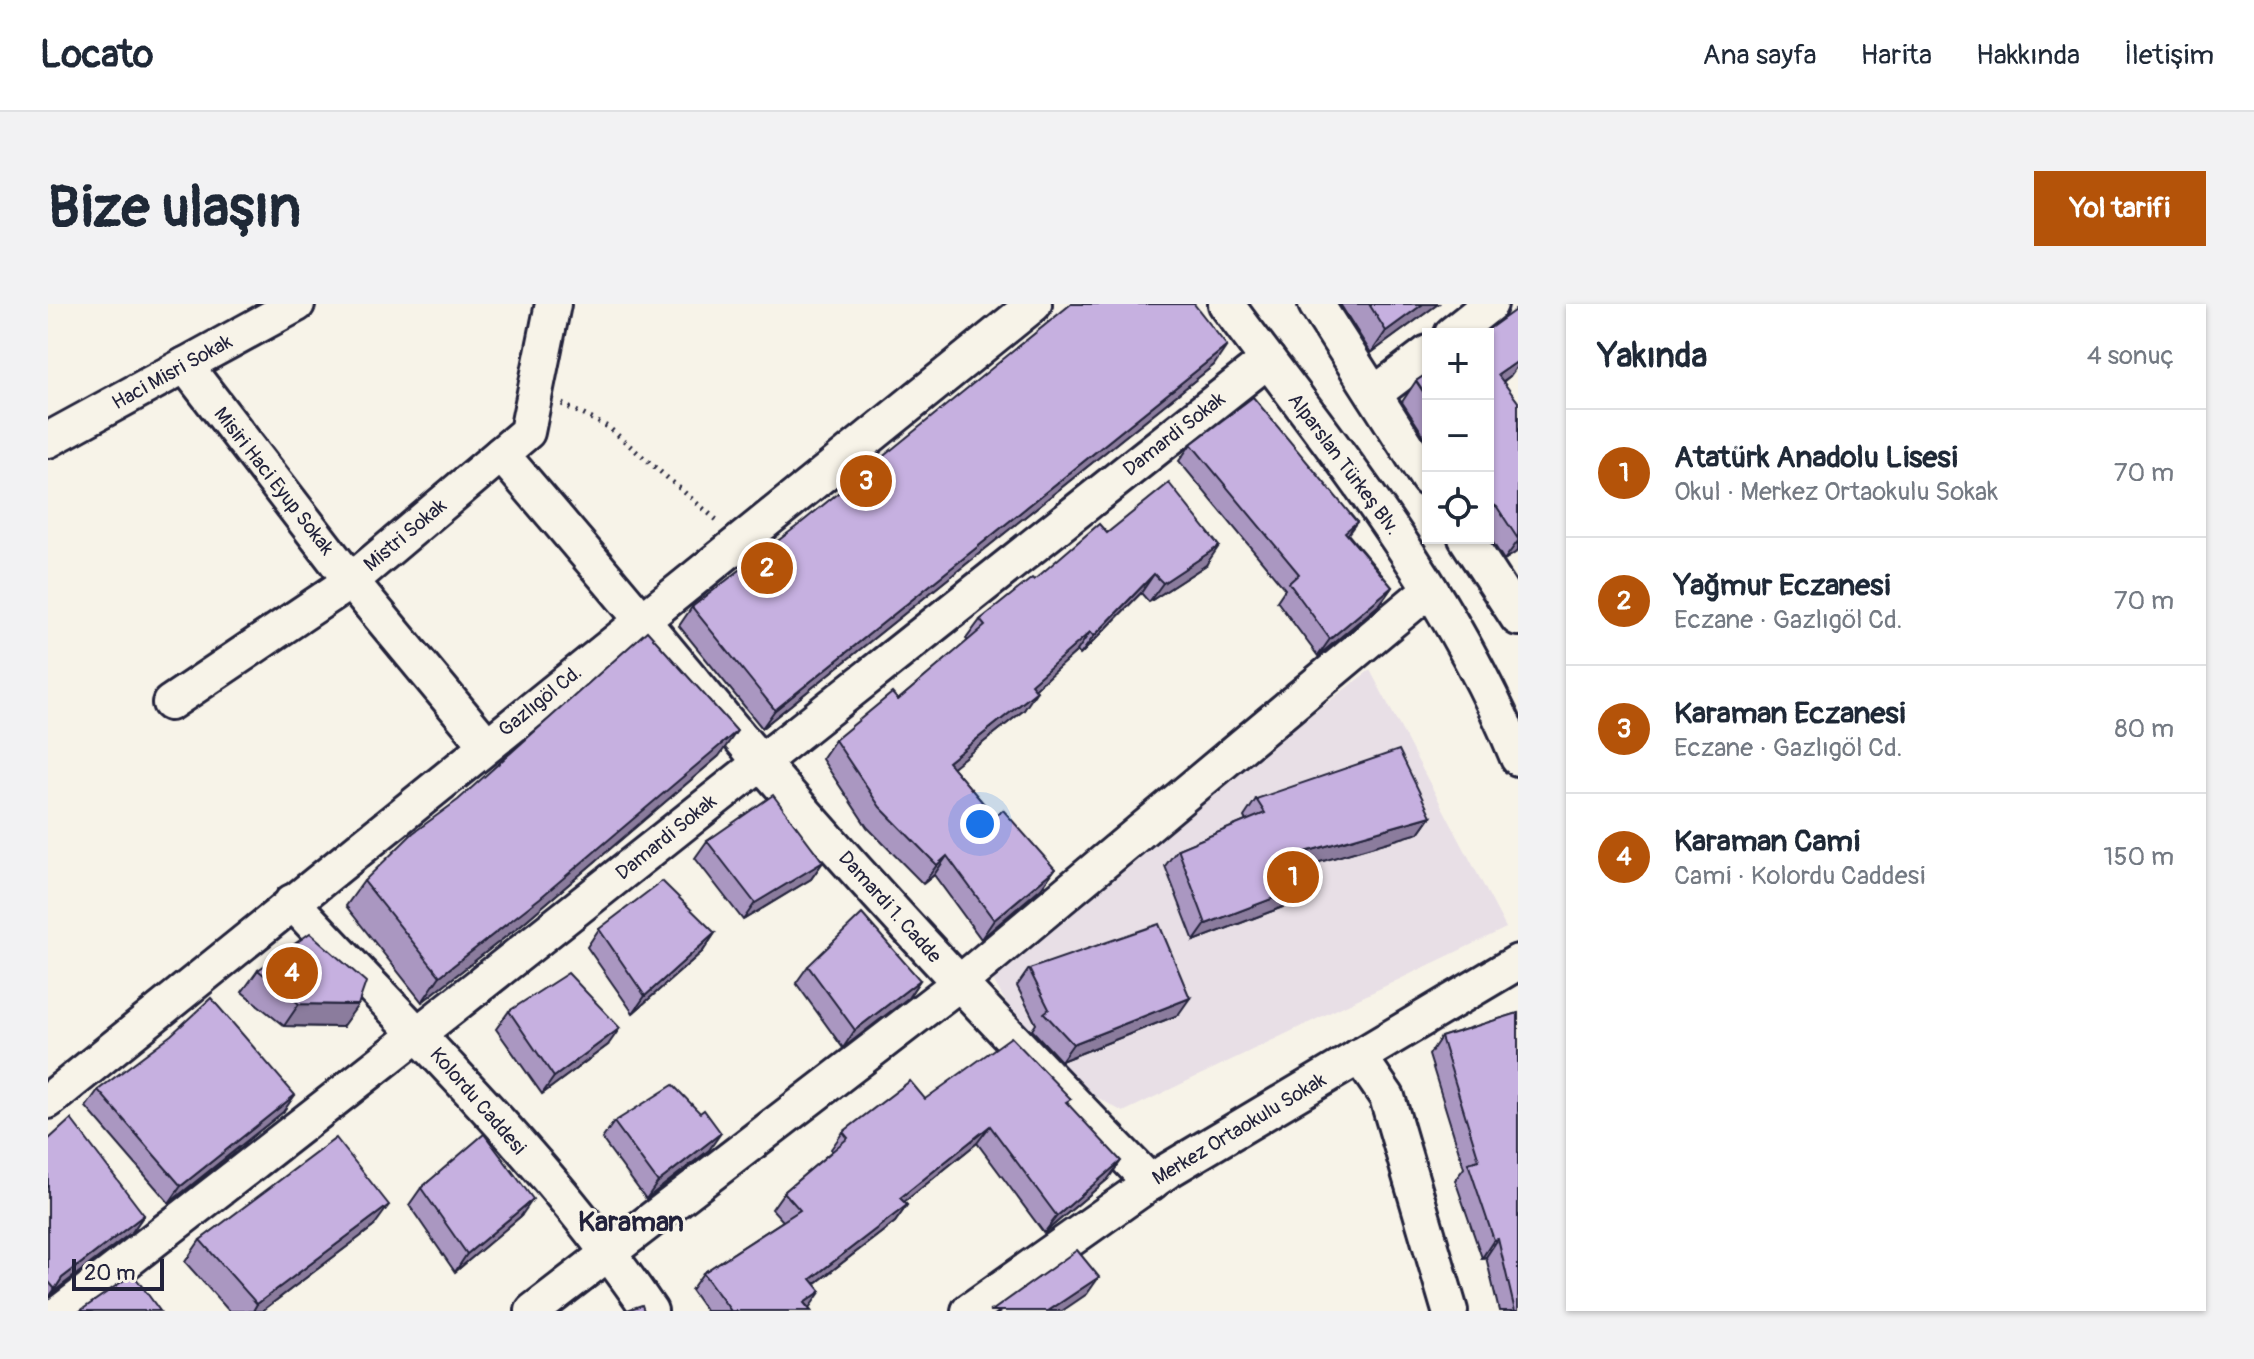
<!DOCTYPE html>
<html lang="tr">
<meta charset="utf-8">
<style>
body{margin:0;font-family:Pangolin,sans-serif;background:#f2f2f3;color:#1f2937}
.controls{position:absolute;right:24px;top:24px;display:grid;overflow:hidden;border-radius:0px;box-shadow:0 2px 6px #0004}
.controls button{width:72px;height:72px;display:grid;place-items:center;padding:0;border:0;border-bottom:2px solid #e0e1e3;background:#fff;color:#1f2937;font:40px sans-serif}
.scale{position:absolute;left:24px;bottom:20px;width:92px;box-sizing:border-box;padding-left:8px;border:4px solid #22223b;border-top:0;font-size:22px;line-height:28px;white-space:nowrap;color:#22223b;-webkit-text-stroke:6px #f7f3e8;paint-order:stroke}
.you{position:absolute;left:932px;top:520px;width:28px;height:28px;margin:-20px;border:6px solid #fff;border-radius:50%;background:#1a73e8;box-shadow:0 0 0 12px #1a73e833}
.badge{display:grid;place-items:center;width:52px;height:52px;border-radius:50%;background:#b45309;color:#fff;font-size:26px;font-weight:700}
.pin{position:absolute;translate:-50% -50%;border:4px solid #fff;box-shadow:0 2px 8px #0006}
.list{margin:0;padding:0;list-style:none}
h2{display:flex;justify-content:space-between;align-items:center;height:104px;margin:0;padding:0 32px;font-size:34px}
h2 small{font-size:26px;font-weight:400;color:#747a83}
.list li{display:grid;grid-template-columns:52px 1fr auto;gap:24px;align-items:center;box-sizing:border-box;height:128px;padding:0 32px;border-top:2px solid #e0e1e3}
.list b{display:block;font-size:30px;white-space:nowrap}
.list p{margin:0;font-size:26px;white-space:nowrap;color:#747a83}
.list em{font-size:26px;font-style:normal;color:#747a83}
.icon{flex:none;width:44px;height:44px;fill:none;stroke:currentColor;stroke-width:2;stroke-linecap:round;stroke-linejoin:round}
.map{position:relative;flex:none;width:1470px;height:1007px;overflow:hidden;border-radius:0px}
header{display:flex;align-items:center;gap:48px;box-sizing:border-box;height:112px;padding:0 40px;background:#fff;border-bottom:2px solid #e0e1e3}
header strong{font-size:38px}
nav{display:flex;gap:44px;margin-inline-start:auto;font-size:28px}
.intro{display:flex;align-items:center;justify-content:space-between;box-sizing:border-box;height:192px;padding:0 48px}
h1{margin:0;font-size:56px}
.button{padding:20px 36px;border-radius:0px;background:#b45309;color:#fff;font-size:28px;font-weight:700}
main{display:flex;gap:48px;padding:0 48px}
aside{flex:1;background:#fff;border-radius:0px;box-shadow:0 2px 6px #0004}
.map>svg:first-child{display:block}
.built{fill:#e8dfe6}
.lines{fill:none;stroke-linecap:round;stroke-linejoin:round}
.minor-casing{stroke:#22223b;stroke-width:40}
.path{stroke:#22223b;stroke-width:5;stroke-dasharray:2 6;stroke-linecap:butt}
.minor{stroke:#f7f3e8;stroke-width:34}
.wall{fill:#aa97c1;stroke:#22223b;stroke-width:2}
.shaded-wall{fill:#8b7b9d;stroke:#22223b;stroke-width:2}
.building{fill:#c6b0e0;stroke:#22223b;stroke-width:2}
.labels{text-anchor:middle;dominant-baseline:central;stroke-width:6;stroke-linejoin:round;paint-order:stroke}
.street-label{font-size:20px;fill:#22223b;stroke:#f7f3e8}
.district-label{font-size:28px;font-weight:bold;fill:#22223b;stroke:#f7f3e8}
</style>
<header>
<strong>Locato</strong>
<nav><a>Ana sayfa</a><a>Harita</a><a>Hakkında</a><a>İletişim</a></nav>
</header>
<div class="intro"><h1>Bize ulaşın</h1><a class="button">Yol tarifi</a></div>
<main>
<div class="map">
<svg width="1470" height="1007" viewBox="0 0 1470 1007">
<rect width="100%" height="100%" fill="#f7f3e8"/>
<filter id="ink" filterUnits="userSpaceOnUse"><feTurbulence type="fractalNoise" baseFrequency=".0125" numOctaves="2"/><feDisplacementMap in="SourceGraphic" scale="16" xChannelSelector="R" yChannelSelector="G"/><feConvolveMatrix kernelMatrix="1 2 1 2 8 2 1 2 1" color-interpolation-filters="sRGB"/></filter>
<g filter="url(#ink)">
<polygon class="built" points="1322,366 1458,624 1075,808 1010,771 977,732 945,676 1115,523"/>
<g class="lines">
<defs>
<g id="minor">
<path d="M1178,0C1285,144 1402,286 1470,454"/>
<polyline points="1268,0 1380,175"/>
<polyline points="1404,30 1442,0"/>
<polyline points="137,61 303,277 438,440"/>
<polyline points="1326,90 1380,49"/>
<polyline points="0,136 249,0"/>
<path d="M453,150C541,251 625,354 711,456C836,602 969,741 1103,879"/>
<polyline points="1418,234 1470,314"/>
<polyline points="122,399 303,277 479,128 505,0"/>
<path d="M244,598C367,730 501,858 602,1007"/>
<polyline points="1311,752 1339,793 1402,1007"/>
<polyline points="0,797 986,0"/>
<path d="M14,1007C420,695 818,373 1220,56"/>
<polyline points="485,1007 910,680 1382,285"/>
<polyline points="921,1007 1119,867 1470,658"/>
</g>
</defs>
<use href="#minor" class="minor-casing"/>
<polyline class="path" points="514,100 560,123 671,218"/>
<use href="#minor" class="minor"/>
</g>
<g class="wall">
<polygon points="1292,0 1390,0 1323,49"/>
<polygon points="1440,30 1462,72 1455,78 1470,98 1470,247 1456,256 1440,231"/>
<polygon points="1166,61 714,424 631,322 644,303"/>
<polygon points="1380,69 1380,138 1354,98 1368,77"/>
<polygon points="1143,140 1309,218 1300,230 1344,283 1332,300 1270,352 1229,297 1237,285 1131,157"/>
<polygon points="1059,229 1158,261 1101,298 1093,289 1032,351 1029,347 987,384 976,406 904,463 947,513 1007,565 993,584 933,635 886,571 875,580 819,523 774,455 787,436 850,396 920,337 918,335 932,316 986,276"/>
<polygon points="671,452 474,620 374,698 298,602 316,577"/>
<polygon points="1208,495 1383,512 1371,529 1243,566 1240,601 1146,637 1117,562 1130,545 1198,517 1196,513"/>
<polygon points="659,537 775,558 763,575 695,616 647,554"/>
<polygon points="551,625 667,629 655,647 585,709 539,643"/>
<polygon points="760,662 872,676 860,694 795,744 748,679"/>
<polygon points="981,665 1130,711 1013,757 984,726 988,720 969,682"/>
<polygon points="210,666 294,723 236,722 194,688"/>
<polygon points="461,707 560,741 494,790 448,725"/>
<polygon points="1470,709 1470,1007 1451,1007 1438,953 1434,954 1407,876 1416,864 1381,751 1393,733"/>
<polygon points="50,786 235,808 121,899 38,803"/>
<polygon points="877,795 1020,799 1060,875 996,929 929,839 856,898 859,901 847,918 767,980 761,1004 763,1007 658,1007 643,986 655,969 735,917 724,905 736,888 784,847 783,845 795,828"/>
<polygon points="566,818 661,846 598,895 554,835"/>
<polygon points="0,836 96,911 84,928 4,989 0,995"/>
<polygon points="373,884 473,912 407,968 361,901"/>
<polygon points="325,923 214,1007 181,1007 137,958 152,936"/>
</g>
<g class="shaded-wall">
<polygon points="1375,0 1390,0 1323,49 1338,27"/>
<polygon points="1179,42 1166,61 714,424 727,406"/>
<polygon points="1470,57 1470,61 1462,72 1440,88 1450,71"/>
<polygon points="1470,237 1470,247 1456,256"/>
<polygon points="1171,242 1158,261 1101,298 1115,279"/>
<polygon points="1106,270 1093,289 1032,351 1046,332"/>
<polygon points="1344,283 1332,300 1270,352 1282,335"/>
<polygon points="1042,328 1029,347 970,400 983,380"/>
<polygon points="989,387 976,406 887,477 900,458"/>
<polygon points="689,427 671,452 474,620 374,698 392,672"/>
<polygon points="1383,512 1371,529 1224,572 1236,554"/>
<polygon points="899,552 886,571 875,580 889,561"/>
<polygon points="775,558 763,575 695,616 707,599"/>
<polygon points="1007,565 993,584 933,635 946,616"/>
<polygon points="1252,584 1240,601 1146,637 1158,620"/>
<polygon points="667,629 655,647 585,709 597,692"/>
<polygon points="872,676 860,694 795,744 807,726"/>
<polygon points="1142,694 1130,711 1013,757 1025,740"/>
<polygon points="251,700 310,701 294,723 236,722"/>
<polygon points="572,724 560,741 494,790 506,773"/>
<polygon points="247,791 235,808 121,899 133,882"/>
<polygon points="942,822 929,839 840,911 852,894"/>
<polygon points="673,829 661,846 598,895 610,878"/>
<polygon points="1073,857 1060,875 996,929 1009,912"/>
<polygon points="485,895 473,912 407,968 419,950"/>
<polygon points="341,901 325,923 214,1007 205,1007 209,1000"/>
<polygon points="859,901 847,918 751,992 763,975"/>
<polygon points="96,911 84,928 4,989 14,974"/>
<polygon points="1450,935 1438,953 1434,954 1446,936"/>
<polygon points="1051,973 1039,990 1014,1007 1000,1007"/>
<polygon points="773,987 761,1004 756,999"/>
</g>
<g class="building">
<polygon points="1023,0 1146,0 1179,42 727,406 644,303 753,219"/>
<polygon points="1321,0 1375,0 1338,27"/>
<polygon points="1470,4 1470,57 1450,71 1470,98 1470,235 1449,203 1440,197 1440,30 1434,30"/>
<polygon points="1380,69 1380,95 1368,77"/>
<polygon points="1205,93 1309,218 1297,228 1344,283 1282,335 1241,279 1251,270 1143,140"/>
<polygon points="1121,179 1171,242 1115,279 1106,270 1046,332 1042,328 983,380 989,387 900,458 947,513 955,506 1007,565 946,616 899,552 889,561 832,503 787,436 844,389 850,396 937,322 932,316 984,274 986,276 1051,220 1059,229"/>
<polygon points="599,327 689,427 492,594 392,672 316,577 365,529 410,496"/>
<polygon points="1351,446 1383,512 1236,554 1252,584 1158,620 1130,545 1217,509 1208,495"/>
<polygon points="725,491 775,558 707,599 659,537"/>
<polygon points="614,577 667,629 597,692 551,625"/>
<polygon points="814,610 872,676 807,726 760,662"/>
<polygon points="1111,620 1142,694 1025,740 996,709 1001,705 981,665"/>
<polygon points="262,629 318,678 310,701 251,700 210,666"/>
<polygon points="520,669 572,724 506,773 461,707"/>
<polygon points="163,694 247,791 133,882 50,786 123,731"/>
<polygon points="1470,709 1470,1007 1467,1007 1450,935 1446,936 1420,859 1431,856 1393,733"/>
<polygon points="963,733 1023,795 1018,798 1073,857 1009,912 942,822 852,894 859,901 763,975 773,987 756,999 763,1007 683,1007 655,969 752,906 736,888 800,834 795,828 862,777 877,795"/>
<polygon points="625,781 652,809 656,806 673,829 610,878 566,818"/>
<polygon points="23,815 96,911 14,974 7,985 0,977 0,836"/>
<polygon points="436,830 485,895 419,950 373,884"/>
<polygon points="288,834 341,901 209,1000 152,936"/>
<polygon points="1029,946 1051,973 1000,1007 941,1007 945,1006"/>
<polygon points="85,970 112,1007 32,1007"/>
<polygon points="594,1001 596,1007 576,1007"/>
</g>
</g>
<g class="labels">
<g class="street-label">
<text transform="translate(124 68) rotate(-29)">Haci Misri Sokak</text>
<text transform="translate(1126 130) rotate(-38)">Damardi Sokak</text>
<text transform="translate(1296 160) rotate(53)">Alparslan Türkeş Blv.</text>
<text transform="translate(226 177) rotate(52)">Misiri Haci Eyup Sokak</text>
<text transform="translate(357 231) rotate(-40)">Mistri Sokak</text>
<text transform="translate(492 397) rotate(-39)">Gazlıgöl Cd.</text>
<text transform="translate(618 533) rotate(-39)">Damardi Sokak</text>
<text transform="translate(842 603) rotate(48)">Damardi 1. Cadde</text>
<text transform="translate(430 797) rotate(49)">Kolordu Caddesi</text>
<text transform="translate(1191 825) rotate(-31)">Merkez Ortaokulu Sokak</text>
</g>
<g class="district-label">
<text x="583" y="918">Karaman</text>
</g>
</g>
</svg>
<div class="controls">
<button>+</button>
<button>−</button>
<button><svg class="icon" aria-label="locate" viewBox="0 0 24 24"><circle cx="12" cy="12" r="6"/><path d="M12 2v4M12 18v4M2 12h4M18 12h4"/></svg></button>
</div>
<div class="scale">20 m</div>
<div class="you"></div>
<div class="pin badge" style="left:1245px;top:573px">1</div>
<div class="pin badge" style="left:719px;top:264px">2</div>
<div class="pin badge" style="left:818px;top:177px">3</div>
<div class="pin badge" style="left:244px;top:669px">4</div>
</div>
<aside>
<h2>Yakında<small>4 sonuç</small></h2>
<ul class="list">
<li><span class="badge">1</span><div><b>Atatürk Anadolu Lisesi</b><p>Okul · Merkez Ortaokulu Sokak</p></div><em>70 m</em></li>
<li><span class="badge">2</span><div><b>Yağmur Eczanesi</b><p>Eczane · Gazlıgöl Cd.</p></div><em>70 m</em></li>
<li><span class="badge">3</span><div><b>Karaman Eczanesi</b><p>Eczane · Gazlıgöl Cd.</p></div><em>80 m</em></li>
<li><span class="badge">4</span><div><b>Karaman Cami</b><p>Cami · Kolordu Caddesi</p></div><em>150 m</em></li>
</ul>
</aside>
</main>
